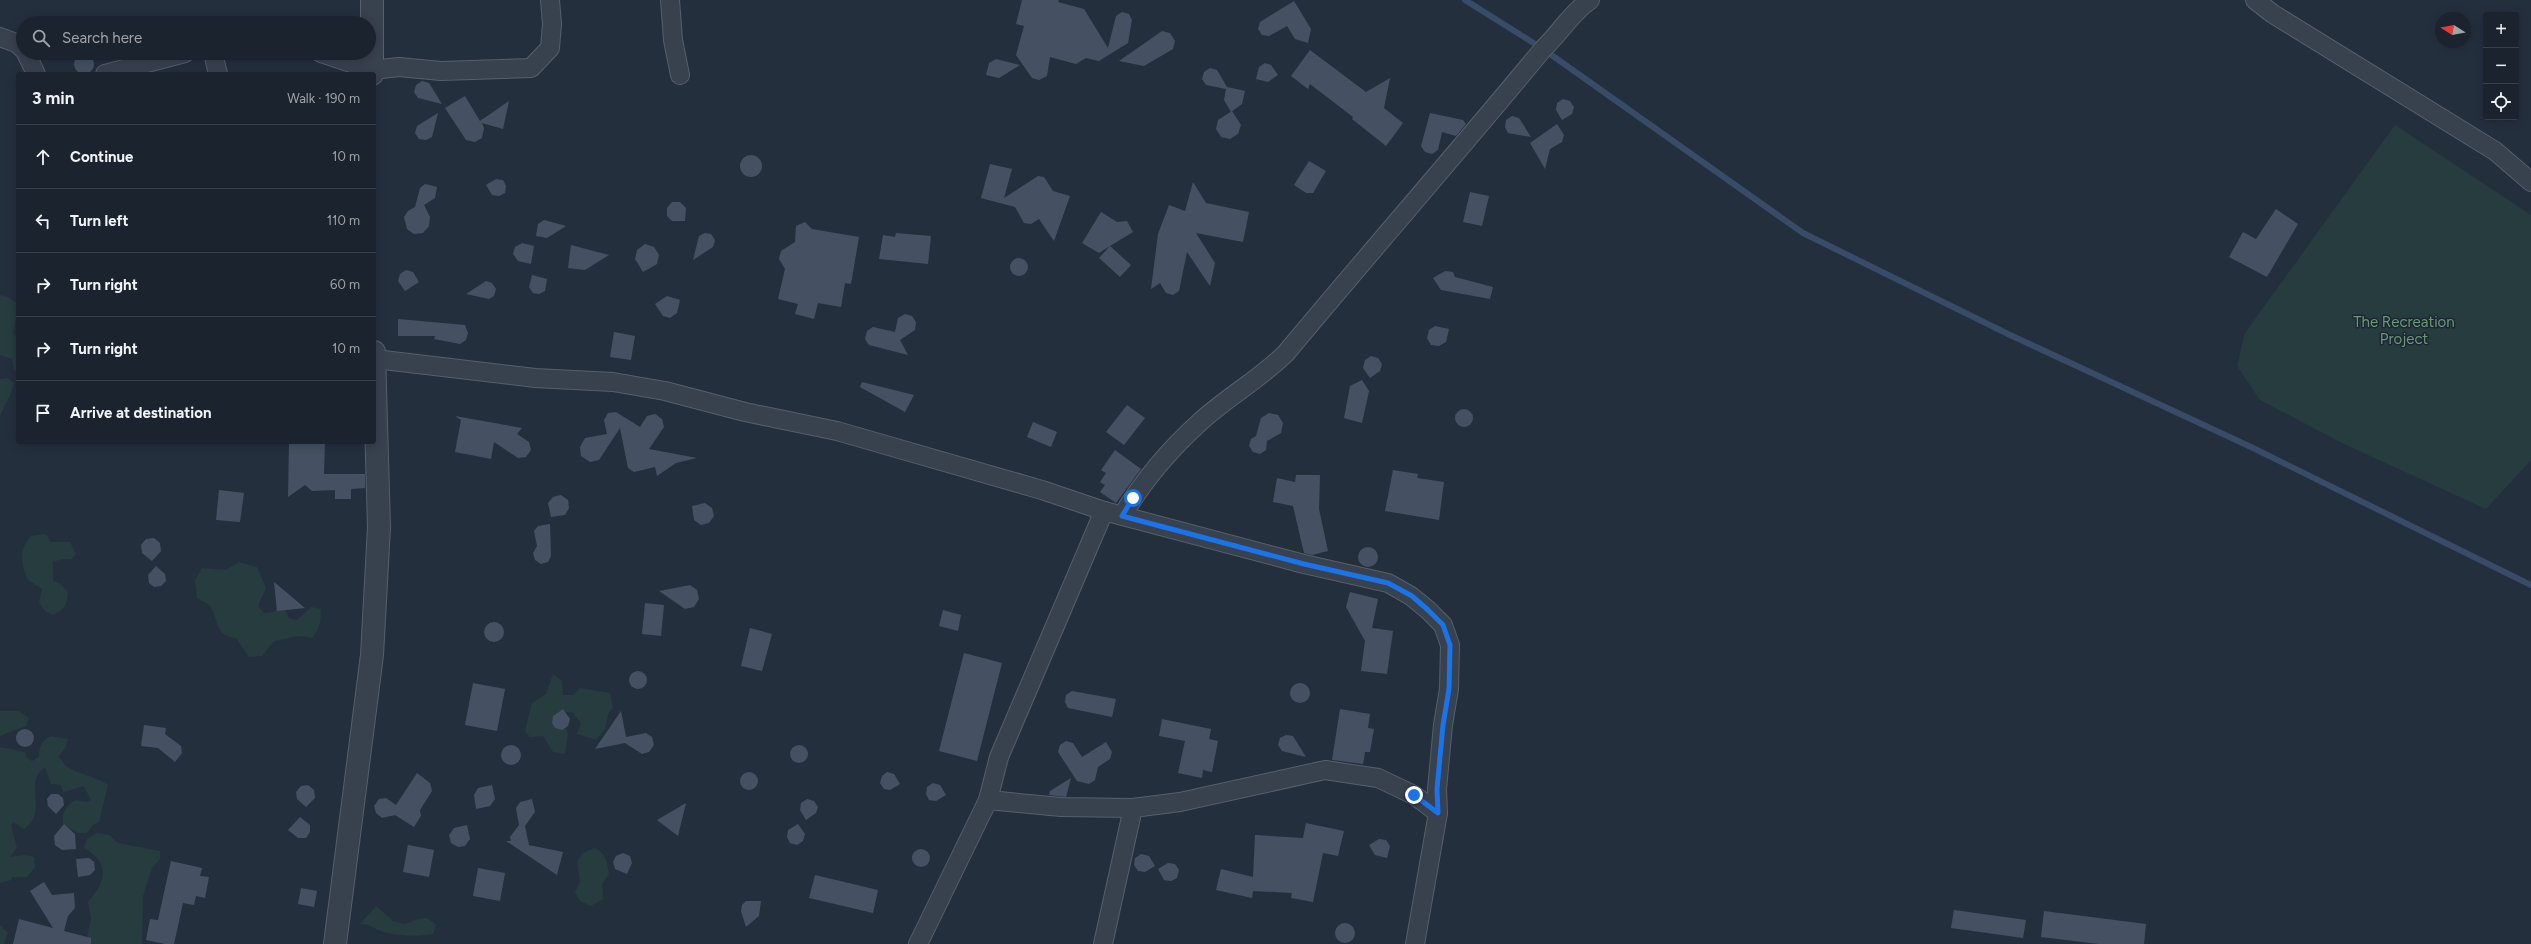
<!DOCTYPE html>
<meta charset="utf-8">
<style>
body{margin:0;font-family:Figtree,sans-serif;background:#282f3a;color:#f1f3f6}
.controls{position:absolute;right:12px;top:12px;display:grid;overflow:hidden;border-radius:4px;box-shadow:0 2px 10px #0003}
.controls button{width:36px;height:36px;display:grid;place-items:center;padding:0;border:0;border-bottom:1px solid #39404a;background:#1b232e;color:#f1f3f6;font:20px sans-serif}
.compass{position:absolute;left:2435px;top:12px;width:36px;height:36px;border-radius:50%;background:#1b232e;box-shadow:0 2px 10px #0003;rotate:281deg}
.stop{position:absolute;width:12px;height:12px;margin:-9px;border:3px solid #1a73e8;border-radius:50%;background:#fff}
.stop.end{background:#1a73e8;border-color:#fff;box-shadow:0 1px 4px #0008}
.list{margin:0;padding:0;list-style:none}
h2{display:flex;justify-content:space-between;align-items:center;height:52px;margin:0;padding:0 16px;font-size:17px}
h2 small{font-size:13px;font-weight:400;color:#a0a4aa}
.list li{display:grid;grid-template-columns:26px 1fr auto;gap:12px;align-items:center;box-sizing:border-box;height:64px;padding:0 16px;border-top:1px solid #39404a}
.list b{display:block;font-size:15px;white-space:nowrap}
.list em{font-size:13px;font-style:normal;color:#a0a4aa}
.icon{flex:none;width:22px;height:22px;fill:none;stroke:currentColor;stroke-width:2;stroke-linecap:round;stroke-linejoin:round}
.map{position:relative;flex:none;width:2531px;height:944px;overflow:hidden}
.search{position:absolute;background:#1b232e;box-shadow:0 2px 10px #0003;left:16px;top:16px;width:360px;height:44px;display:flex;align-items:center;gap:10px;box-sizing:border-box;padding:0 14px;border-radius:22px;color:#a0a4aa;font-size:15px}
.panel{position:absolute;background:#1b232e;box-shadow:0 2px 10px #0003;left:16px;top:72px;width:360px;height:372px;border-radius:4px}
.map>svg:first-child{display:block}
.green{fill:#263c3f}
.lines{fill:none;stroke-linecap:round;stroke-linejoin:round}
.stream{stroke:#394c67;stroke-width:6}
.building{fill:#455162}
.minor-casing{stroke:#565f6c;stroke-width:20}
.tertiary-casing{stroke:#565f6c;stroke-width:24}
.minor{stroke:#38414e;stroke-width:18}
.tertiary{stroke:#38414e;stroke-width:22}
.route{stroke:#1a73e8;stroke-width:5}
.labels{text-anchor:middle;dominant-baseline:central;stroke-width:3;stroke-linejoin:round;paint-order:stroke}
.park-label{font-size:15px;fill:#6b9a76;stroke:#1d2633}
</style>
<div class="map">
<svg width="2531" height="944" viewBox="0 0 2531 944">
<rect width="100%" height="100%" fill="#242f3e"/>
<g class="green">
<polygon points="2395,125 2531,215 2531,460 2486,509 2344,444 2260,400 2237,366 2245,333"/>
<polygon points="0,295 8,297 18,304 13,334 18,339 18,372 14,370 12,359 0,355"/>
<path d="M8,378L14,383C11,399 4,403 0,417V379Z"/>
<path d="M46,534L51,542H70L76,554L71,559H62L53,562V581L61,584L68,593C67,605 64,610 53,615L46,612L39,603L42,589L28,580C21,564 18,550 31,536Z"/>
<path d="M239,562L257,567L266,588L258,606L264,613L274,612L277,607L285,610L289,618L297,620L311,607L321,609C321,620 320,629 312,638L299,636L274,641L262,656L249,657L236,638C211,635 221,618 208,604C205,602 200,600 197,598L195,580L202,568L226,570Z"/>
<polygon points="553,674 562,681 563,695 573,695 580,688 610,693 613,708 609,712 605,729 596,740 577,734 581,723 573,713 559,711 568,733 565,754 553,752 543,736 530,737 525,731 532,703 546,694"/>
<polygon points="0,711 19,711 29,718 26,726 0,736"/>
<path d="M50,736L68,739L66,747L58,757C62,759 63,763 66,766C79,775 96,776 108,785L99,822L93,825L87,833H78L63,824C62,812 65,806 76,800L86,802L91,800L84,786L63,792L61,785L51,784L45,767C27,779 40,799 34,817C33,821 27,826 24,829L13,822L11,826L17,848L10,857L25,855L34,857L35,867L27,877H12L11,880L0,883V747L25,752L27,758L32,761L39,757C39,747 41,742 50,736Z"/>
<path d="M97,833L109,835L118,843L160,851V859L152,868L143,896L142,944H85L91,919L88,902C107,881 110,863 84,848L87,839Z"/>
<path d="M594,848C606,853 607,861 609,874L602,884L603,899L591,906L580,901L575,892L580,882L577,861L583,853Z"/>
<path d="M376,906L393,921L405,924C418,920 425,913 436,925L433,934C418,937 398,936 383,932C374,929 371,924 360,924Z"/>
<polygon points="0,925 8,933 4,944 0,944"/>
</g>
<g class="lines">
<polyline class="stream" points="1465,0 1543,49 1803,233 2008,334 2251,447 2531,585"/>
</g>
<g class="building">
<polygon points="1022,0 1059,0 1058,2 1084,9 1108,48 1116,16 1122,12 1129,14 1132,20 1128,43 1099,61 1086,58 1076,64 1050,57 1047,76 1039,80 1032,78 1016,55 1024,26 1016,24"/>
<polygon points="1294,1 1311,29 1308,43 1295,39 1287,26 1269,36 1262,35 1258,29 1260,22"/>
<polygon points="1162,31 1170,33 1175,41 1173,49 1144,66 1119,61"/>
<polygon points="1310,50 1366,92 1390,78 1384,108 1403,123 1386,146 1352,119 1353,117 1310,84 1308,89 1291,76"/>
<circle cx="84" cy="64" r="10"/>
<polygon points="996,59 1020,65 999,78 986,75 989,63"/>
<polygon points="1265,63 1271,65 1278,75 1268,82 1256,79 1259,67"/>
<polygon points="1210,68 1217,70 1227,87 1245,91 1242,104 1231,112 1224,100 1226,89 1206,85 1202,79 1204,72"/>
<polygon points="422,81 429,83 442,104 418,98 414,92 416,85"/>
<polygon points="465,96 480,121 509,101 503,129 482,123 484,128 482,138 475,142 466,140 445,108"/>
<polygon points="1563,99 1570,101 1574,107 1572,114 1562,120 1556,110 1557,103"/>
<polygon points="1232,111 1241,125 1238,134 1230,139 1221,137 1216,129 1218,120"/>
<polygon points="438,113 432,137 426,140 419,139 415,133 417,126"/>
<polygon points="1430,113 1463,120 1466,124 1456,136 1442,132 1438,150 1432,154 1425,152 1421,146"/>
<polygon points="1512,116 1519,118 1531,137 1508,133 1505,127 1506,120"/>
<polygon points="1557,124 1564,135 1562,142 1550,149 1545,169 1530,143"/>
<circle cx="751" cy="166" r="11"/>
<polygon points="1309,161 1326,171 1313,193 1306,193 1294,185"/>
<polygon points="990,164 1012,169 1004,198 1038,176 1044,177 1053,191 1070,196 1054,241 1039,219 1031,224 1024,223 1015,207 981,198"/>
<polygon points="496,179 503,180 506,186 505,193 499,196 492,195 486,185"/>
<polygon points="1193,182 1206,203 1249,212 1243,242 1196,233 1215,263 1210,286 1187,252 1179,291 1173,295 1166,293 1160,283 1151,289 1158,234 1169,205 1185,211"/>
<polygon points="425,184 437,187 435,198 424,205 430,217 429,226 423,233 414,234 407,229 404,217 408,211 415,207 420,188"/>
<polygon points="1470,192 1489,196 1482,226 1463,222"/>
<polygon points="672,202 680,202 686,208 685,221 672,221 667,216 667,208"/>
<polygon points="2276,209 2298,224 2267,277 2229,257 2243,232 2256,239"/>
<polygon points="1101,212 1117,222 1127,221 1133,232 1110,246 1131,265 1120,277 1099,258 1110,246 1099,253 1082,243"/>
<polygon points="544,220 566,226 547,238 536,236 538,224"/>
<polygon points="805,222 812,229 859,237 851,284 845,283 841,307 818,303 814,319 795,314 798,304 778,299 785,269 779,259 781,251 795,242 796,226"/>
<polygon points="705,233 711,234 715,240 713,247 693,260 699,236"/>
<polygon points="896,233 931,236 928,264 879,259 883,235 895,237"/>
<polygon points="522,243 534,246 531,264 518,261 513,254 515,247"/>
<polygon points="645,244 654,247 659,255 657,264 643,272 635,259 637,250"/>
<polygon points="571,245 609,255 585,270 568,268"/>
<circle cx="1019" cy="267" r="9"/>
<polygon points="406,270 413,272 419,282 405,291 398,281 400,274"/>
<polygon points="1445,271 1453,272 1455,277 1493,287 1490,299 1441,290 1433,278"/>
<polygon points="532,275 547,279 545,291 539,294 533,293 529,287"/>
<polygon points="486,281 492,283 496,289 494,296 489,299 466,294"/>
<polygon points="667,296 680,300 677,313 670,318 663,316 655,304"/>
<polygon points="905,314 912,316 916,322 915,330 900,340 908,355 869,345 865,339 867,331 873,327 895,332 898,318"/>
<polygon points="398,319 465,325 468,333 466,340 460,344 434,339 435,336 398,336"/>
<polygon points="1435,326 1449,329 1446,342 1439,346 1431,345 1427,338 1429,330"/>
<polygon points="614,332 635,336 631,360 610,357"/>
<polygon points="1371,356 1378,358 1382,364 1380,371 1370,378 1363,368 1365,360"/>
<polygon points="1362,380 1369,391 1362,423 1344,418 1350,386"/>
<polygon points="862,382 914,395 905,412 860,387"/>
<polygon points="1127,405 1145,418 1124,445 1106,432"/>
<circle cx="1464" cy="418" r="9"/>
<polygon points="616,412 640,427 647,416 655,414 662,419 664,427 649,449 697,458 676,463 657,476 655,467 634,472 628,468 620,428 599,460 590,462 581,456 580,447 585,438 607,434 604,420 608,413"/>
<polygon points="1269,413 1278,415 1283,423 1281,433 1267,441 1266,450 1260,454 1253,452 1249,446 1251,439 1256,436 1261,418"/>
<polygon points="455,416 522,428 517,434 529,442 531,450 526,457 518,458 494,442 491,459 455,452 461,420"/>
<polygon points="1033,422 1057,432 1051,447 1027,437"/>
<polygon points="289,442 325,442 324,474 365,474 365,488 351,489 351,499 335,499 335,490 312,491 305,485 288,497"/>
<polygon points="1115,450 1141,469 1116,503 1100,492 1105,485 1100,482 1106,473 1101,470"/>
<polygon points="1393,470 1418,474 1417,478 1444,482 1439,520 1385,511"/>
<polygon points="1296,475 1320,475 1319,509 1328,551 1312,555 1304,553 1293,506 1273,502 1277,478 1295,482"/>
<polygon points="219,490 244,493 240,522 216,520"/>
<polygon points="561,495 568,500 569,508 565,515 551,517 548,503 553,497"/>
<polygon points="705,503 712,508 714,516 709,523 701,525 694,520 692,506"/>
<polygon points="550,524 551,556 548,562 541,564 535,560 533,553 537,546 534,531 538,526"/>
<polygon points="154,538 160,543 161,551 152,561 142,553 141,545 146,539"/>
<circle cx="1368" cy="557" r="10"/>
<polygon points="156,566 165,574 166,581 161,586 154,587 149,583 148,575"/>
<polygon points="274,582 305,608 277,611"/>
<polygon points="690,585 697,590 699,599 694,607 685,609 659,591"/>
<polygon points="1350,592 1378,599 1372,628 1393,631 1387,674 1361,671 1365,641 1346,607"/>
<polygon points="645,603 664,605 661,636 642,634"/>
<polygon points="943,610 961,615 958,631 939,626"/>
<circle cx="494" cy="632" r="10"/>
<polygon points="750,628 772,634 762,671 741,666"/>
<polygon points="964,653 1002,663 977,761 939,751"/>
<circle cx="638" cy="680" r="9"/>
<circle cx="1300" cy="693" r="10"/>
<polygon points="473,683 505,689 497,731 465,725"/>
<polygon points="1072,691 1116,699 1112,717 1068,708 1065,702 1066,695"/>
<polygon points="563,709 570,719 568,726 562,730 555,728 552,723 553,716"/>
<polygon points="1340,709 1370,714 1368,728 1374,729 1370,752 1365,752 1363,764 1332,760"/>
<polygon points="621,711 626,737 646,733 652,737 654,745 649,752 642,754 625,743 595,749"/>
<polygon points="1162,719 1211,729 1209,739 1218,741 1212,772 1203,770 1202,778 1178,773 1185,741 1159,736"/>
<polygon points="144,725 166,728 165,734 181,746 182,753 175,762 158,748 141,746"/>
<circle cx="25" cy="738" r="9"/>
<polygon points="1286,735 1293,736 1306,757 1282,751 1278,745 1280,738"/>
<polygon points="1066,741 1073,743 1082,757 1106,742 1112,752 1110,759 1098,767 1095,780 1089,784 1077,781 1058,752 1060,745"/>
<circle cx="511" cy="755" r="10"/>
<circle cx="799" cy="754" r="9"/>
<polygon points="887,772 894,774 900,784 890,790 884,789 880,783 882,776"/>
<circle cx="749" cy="781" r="9"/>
<polygon points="417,773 430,783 432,791 420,810 421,816 414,827 395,815 382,818 376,813 374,806 379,799 386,798 396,805"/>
<polygon points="1071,778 1066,797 1049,795 1050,791"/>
<polygon points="933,783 940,785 946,795 936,801 929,800 926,794 927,787"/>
<polygon points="308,785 314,790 315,798 306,807 297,799 296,792 301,786"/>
<polygon points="492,785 495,799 490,806 476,809 474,795 478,788"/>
<polygon points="51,794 58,794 63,798 64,805 56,814 48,806 47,799"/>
<polygon points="532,799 535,812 525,826 529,845 563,852 557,875 506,841 511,841 510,837 519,825 516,808 520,802"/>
<polygon points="807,799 814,801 818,807 816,813 806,820 800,810 801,803"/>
<polygon points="686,803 678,836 657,820"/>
<polygon points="300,817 310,825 310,832 306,838 298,838 288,830"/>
<polygon points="1306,823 1344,831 1338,856 1323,853 1313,902 1291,898 1292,893 1253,891 1252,898 1216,890 1221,869 1253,877 1255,835 1303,838"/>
<polygon points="64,824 75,834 76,849 62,850 55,845 54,836"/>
<polygon points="798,824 805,834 803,841 797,845 790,843 787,837 788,830"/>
<polygon points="467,825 470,839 465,846 458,847 451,843 449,835 454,828"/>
<polygon points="1379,839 1386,840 1390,846 1387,858 1375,855 1369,845"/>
<polygon points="408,845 434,850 429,877 403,872"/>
<circle cx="921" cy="858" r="9"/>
<polygon points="623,853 630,856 632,863 627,874 615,869 613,862 616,856"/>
<polygon points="1141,854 1149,856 1155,866 1145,872 1138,871 1134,865 1135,858"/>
<polygon points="89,858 94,862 95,870 90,875 78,877 76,859"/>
<polygon points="171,861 202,868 200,876 209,877 205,898 196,896 194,905 183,903 174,944 165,944 146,940 150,919 158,920"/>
<polygon points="1168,863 1175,864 1179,870 1177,878 1171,881 1164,880 1158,869"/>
<polygon points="478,868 505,873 500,901 473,896"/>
<polygon points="815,875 878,890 873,913 809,898"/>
<polygon points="44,882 52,895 74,893 75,908 68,916 64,931 91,938 91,944 13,944 19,919 53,928 30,891"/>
<polygon points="301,888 317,891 314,907 298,904"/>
<polygon points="746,901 761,901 759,916 746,927 741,911 742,905"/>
<polygon points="1954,910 2026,920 2023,938 1951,928"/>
<polygon points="2044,911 2146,924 2144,944 2099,944 2041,937"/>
<circle cx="1345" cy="933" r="10"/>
</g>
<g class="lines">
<defs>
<g id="minor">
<polyline points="670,0 673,40 680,75"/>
<polyline points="2255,0 2273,14 2495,151 2531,182"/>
<polyline points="0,37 16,43 23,49"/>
<polyline points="26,53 36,74"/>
<polyline points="213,53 218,74"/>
<polyline points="321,53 372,70 399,67 441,71 531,68 550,48 552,24 550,0"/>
<polyline points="105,74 185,53"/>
<polyline points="375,359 535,378 613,382 665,391 745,412 837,431 1042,490 1104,511 1304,564 1388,583 1411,596 1428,610 1443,625 1450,645 1449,689 1443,725 1437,789 1438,813 1415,944"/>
<path d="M1122,516C1143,481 1170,449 1200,422C1227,397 1260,379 1286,353C1371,251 1458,152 1543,49C1560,33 1571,13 1590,0"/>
<polyline points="988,800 999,757 1104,511"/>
<polyline points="918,944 988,800 1061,807 1133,808 1180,802 1325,770 1378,778 1414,795 1438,813"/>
<polyline points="1103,944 1133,808"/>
</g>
<g id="tertiary">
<polyline points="372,74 372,0"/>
<polyline points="335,944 372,655 379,527 374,352"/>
</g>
</defs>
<use href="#minor" class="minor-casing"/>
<use href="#tertiary" class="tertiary-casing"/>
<use href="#minor" class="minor"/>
<use href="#tertiary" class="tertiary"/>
</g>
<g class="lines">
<polyline class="route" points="1133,498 1122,516 1304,564 1388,583 1412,596 1428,610 1443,625 1450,645 1449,689 1443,725 1437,789 1438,813 1414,795"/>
</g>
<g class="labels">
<g class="park-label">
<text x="2404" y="322">The Recreation<tspan x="2404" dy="17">Project</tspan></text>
</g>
</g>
</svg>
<div class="controls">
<button>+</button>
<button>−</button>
<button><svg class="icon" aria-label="locate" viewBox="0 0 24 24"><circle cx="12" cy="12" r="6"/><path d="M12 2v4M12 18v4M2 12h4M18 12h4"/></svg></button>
</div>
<svg class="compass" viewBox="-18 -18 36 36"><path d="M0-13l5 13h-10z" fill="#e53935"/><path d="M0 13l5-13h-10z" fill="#a0a4aa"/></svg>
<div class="stop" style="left:1133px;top:498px"></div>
<div class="stop end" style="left:1414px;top:795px"></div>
<div class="search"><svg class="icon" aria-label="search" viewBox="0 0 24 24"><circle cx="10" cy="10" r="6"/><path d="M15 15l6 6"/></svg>Search here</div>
<section class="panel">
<h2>3 min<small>Walk · 190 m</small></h2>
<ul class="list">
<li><svg class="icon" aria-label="ahead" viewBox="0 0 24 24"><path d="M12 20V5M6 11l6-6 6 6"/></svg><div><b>Continue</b></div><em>10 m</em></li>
<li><svg class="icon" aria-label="left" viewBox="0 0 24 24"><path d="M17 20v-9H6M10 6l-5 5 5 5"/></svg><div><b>Turn left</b></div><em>110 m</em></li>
<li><svg class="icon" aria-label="right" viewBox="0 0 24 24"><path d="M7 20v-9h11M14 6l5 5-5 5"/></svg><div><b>Turn right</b></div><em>60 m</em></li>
<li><svg class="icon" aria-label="right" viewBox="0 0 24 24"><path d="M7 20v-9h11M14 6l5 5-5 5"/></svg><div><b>Turn right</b></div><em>10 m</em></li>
<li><svg class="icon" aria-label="arrive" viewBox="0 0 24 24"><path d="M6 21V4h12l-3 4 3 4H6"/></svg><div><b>Arrive at destination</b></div></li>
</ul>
</section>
</div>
